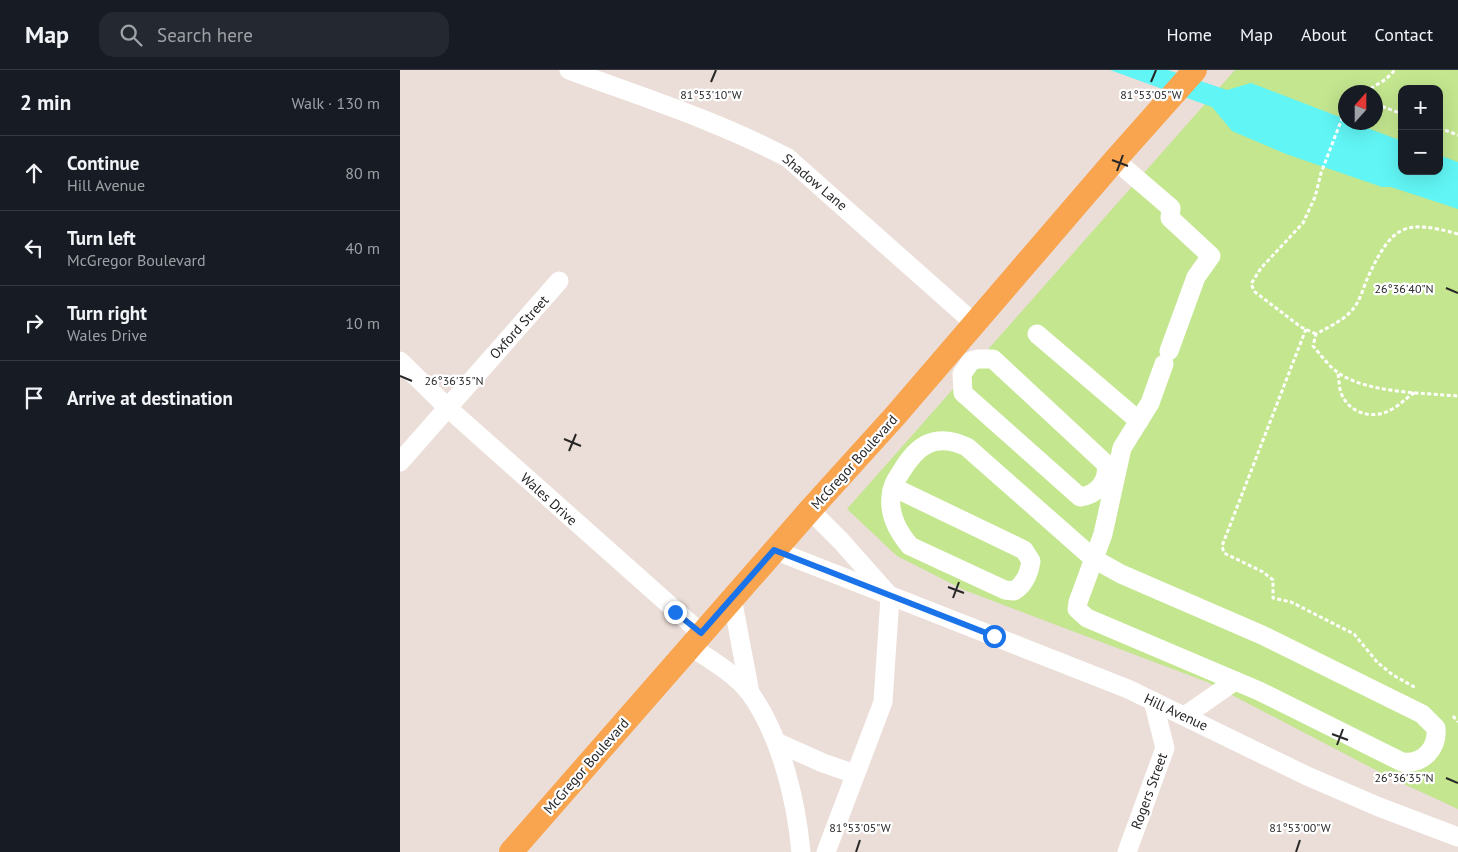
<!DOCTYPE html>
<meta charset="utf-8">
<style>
body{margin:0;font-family:"PT Sans",sans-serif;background:#242831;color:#f1f3f6}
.controls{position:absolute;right:15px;top:15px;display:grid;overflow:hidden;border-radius:10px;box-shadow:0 5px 20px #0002}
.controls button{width:45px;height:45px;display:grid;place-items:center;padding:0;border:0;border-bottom:1px solid #363941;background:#171b24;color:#f1f3f6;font:25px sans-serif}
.compass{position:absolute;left:938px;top:15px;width:45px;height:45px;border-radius:50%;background:#171b24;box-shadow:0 5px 20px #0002;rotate:21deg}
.stop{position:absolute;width:15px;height:15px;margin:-11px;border:4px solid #1a73e8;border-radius:50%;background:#fff}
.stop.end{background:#1a73e8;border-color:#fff;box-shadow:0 1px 5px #0008}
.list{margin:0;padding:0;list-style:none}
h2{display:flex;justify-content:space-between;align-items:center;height:65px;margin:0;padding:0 20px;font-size:21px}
h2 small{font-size:16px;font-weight:400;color:#9ea1a6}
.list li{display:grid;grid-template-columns:32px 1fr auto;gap:15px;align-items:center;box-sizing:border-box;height:75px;padding:0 20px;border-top:1px solid #363941}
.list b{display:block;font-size:19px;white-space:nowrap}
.list p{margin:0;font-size:16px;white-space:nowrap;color:#9ea1a6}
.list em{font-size:16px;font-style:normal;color:#9ea1a6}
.icon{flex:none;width:28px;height:28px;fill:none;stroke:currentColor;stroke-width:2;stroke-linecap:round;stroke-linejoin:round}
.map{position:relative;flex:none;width:1058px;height:782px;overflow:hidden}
header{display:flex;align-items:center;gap:30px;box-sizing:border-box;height:70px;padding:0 25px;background:#171b24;border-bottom:1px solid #363941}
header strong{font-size:24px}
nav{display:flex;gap:28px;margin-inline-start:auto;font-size:18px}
.search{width:350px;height:45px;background:#242831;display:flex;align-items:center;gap:12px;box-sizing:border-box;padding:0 18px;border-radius:15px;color:#9ea1a6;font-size:19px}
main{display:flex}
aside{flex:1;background:#171b24}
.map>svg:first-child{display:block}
.green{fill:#c3e68f;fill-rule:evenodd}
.water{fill:#61f5f5}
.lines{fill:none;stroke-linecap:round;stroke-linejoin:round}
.path{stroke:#fff;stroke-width:3;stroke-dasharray:4 2.5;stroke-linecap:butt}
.minor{stroke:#fff;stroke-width:19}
.major{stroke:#f9a44e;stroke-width:24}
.route{stroke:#1a73e8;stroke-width:6}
.ticks{fill:none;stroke:#272727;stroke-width:2}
.labels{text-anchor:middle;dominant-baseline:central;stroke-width:4.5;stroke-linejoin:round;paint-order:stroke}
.street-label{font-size:14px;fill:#272727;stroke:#fff}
.ticks-label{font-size:12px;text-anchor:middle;fill:#272727;stroke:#fff;stroke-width:4.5;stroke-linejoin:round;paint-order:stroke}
</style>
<header>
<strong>Map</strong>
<div class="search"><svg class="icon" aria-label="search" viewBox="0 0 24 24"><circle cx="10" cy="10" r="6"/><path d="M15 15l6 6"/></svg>Search here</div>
<nav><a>Home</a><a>Map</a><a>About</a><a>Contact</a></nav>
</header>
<main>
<aside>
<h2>2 min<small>Walk · 130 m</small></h2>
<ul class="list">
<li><svg class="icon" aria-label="ahead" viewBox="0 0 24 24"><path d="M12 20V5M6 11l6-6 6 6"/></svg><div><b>Continue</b><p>Hill Avenue</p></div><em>80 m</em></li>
<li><svg class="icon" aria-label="left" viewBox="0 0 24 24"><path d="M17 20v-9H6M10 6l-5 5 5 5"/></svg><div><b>Turn left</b><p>McGregor Boulevard</p></div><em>40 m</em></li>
<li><svg class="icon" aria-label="right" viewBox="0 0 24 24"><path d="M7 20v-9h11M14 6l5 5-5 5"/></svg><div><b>Turn right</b><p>Wales Drive</p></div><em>10 m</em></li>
<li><svg class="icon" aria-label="arrive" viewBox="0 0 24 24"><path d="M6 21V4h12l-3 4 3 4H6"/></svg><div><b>Arrive at destination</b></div></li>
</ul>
</aside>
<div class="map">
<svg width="1058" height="782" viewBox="0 0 1058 782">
<rect width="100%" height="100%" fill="#ebddd7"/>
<path class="green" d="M835,0H1058V739L993,709L807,612L564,520L497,486L447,439ZM1002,19H1039V101H1002ZM946,22H976V52H946Z"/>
<polygon class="water" points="710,0 768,0 827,20 851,13 945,49 946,52 954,53 1002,71 1002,101 1039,101 1039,85 1058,92 1058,139 991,117 982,117 886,84 832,61 812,37"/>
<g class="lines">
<g class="path">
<polyline points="965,22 986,9 995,0"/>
<polyline points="976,34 1002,44"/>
<polyline points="1039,58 1058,65"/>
<path d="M1058,164C1005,149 992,155 968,207C964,216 961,227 956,235C946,250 930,256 916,264L913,276C921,285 930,298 940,304C969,323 1024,323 1058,326"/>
<polyline points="906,259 822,476 824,483 863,502 873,510 873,528 891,532 954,564 978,593 993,605 1016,618"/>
<polyline points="916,264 901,257 855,222 851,214 861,198 903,153 915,127 921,103 946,38"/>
<path d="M938,304C939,310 939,317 941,323C949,344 975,351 994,338C1002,333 1007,327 1016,322"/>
<polyline points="1053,646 1058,652"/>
</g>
<g class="minor">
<path d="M169,0C242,27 318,51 388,88L574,253"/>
<polyline points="715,90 771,138 770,148 811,186 796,207 769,281"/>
<polyline points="637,264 739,351"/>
<path d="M578,289H593L706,394C709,411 697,425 680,427L563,323L562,304L571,291Z"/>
<polyline points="0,291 49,339 301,563"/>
<polyline points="0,392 159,211"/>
<path d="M493,417L624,480L631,491C629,504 625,514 614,521L605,520L510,476C499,463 489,445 491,427C491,418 496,409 501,402C517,375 535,362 567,377L694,489L721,504L862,565L1022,644L1036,658C1038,678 1023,695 1002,692L859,621L687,548L677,539L678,532L703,464L722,378L750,333L764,294"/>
<polyline points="410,440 441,471 488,524"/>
<polyline points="374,480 728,619 907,706 979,737 1058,767"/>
<polyline points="332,528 350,623"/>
<path d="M290,576C311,590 334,603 350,623C381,666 396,730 401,782"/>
<polyline points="786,645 835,611"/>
<polyline points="376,672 423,693 455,704"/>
<polyline points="426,782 483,632 490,527"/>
<polyline points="727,782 765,678 753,631"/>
</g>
<polyline class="major" points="111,782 410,440 495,346 715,90 795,0"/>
</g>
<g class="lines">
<polyline class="route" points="275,542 301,563 374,480 594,566"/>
</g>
<path class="ticks" d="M311,12L316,0M751,12L756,0M712,90L728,96M717,101L723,85M1046,218L1058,223M0,306L12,311M164,369L181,376M169,381L176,364M548,517L564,523M553,528L559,512M932,664L948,670M937,675L943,659M1046,708L1058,713M456,782L460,770M896,782L900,770"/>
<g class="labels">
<g class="street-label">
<text transform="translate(415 112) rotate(40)">Shadow Lane</text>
<text transform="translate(119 257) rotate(-48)">Oxford Street</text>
<text transform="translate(454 392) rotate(-48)">McGregor Boulevard</text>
<text transform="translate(149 429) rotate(42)">Wales Drive</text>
<text transform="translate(776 642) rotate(25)">Hill Avenue</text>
<text transform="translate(186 696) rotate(-49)">McGregor Boulevard</text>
<text transform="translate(749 721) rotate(-70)">Rogers Street</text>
</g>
</g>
<g class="ticks-label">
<text x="311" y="29">81°53'10"W</text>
<text x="751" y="29">81°53'05"W</text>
<text x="1004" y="223">26°36'40"N</text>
<text x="54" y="315">26°36'35"N</text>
<text x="1004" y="712">26°36'35"N</text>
<text x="460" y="762">81°53'05"W</text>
<text x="900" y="762">81°53'00"W</text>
</g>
</svg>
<div class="controls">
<button>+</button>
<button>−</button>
</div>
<svg class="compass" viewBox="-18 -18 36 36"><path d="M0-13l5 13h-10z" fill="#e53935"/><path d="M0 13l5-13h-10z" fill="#9ea1a6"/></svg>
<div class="stop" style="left:594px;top:566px"></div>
<div class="stop end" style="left:275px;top:542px"></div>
</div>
</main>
